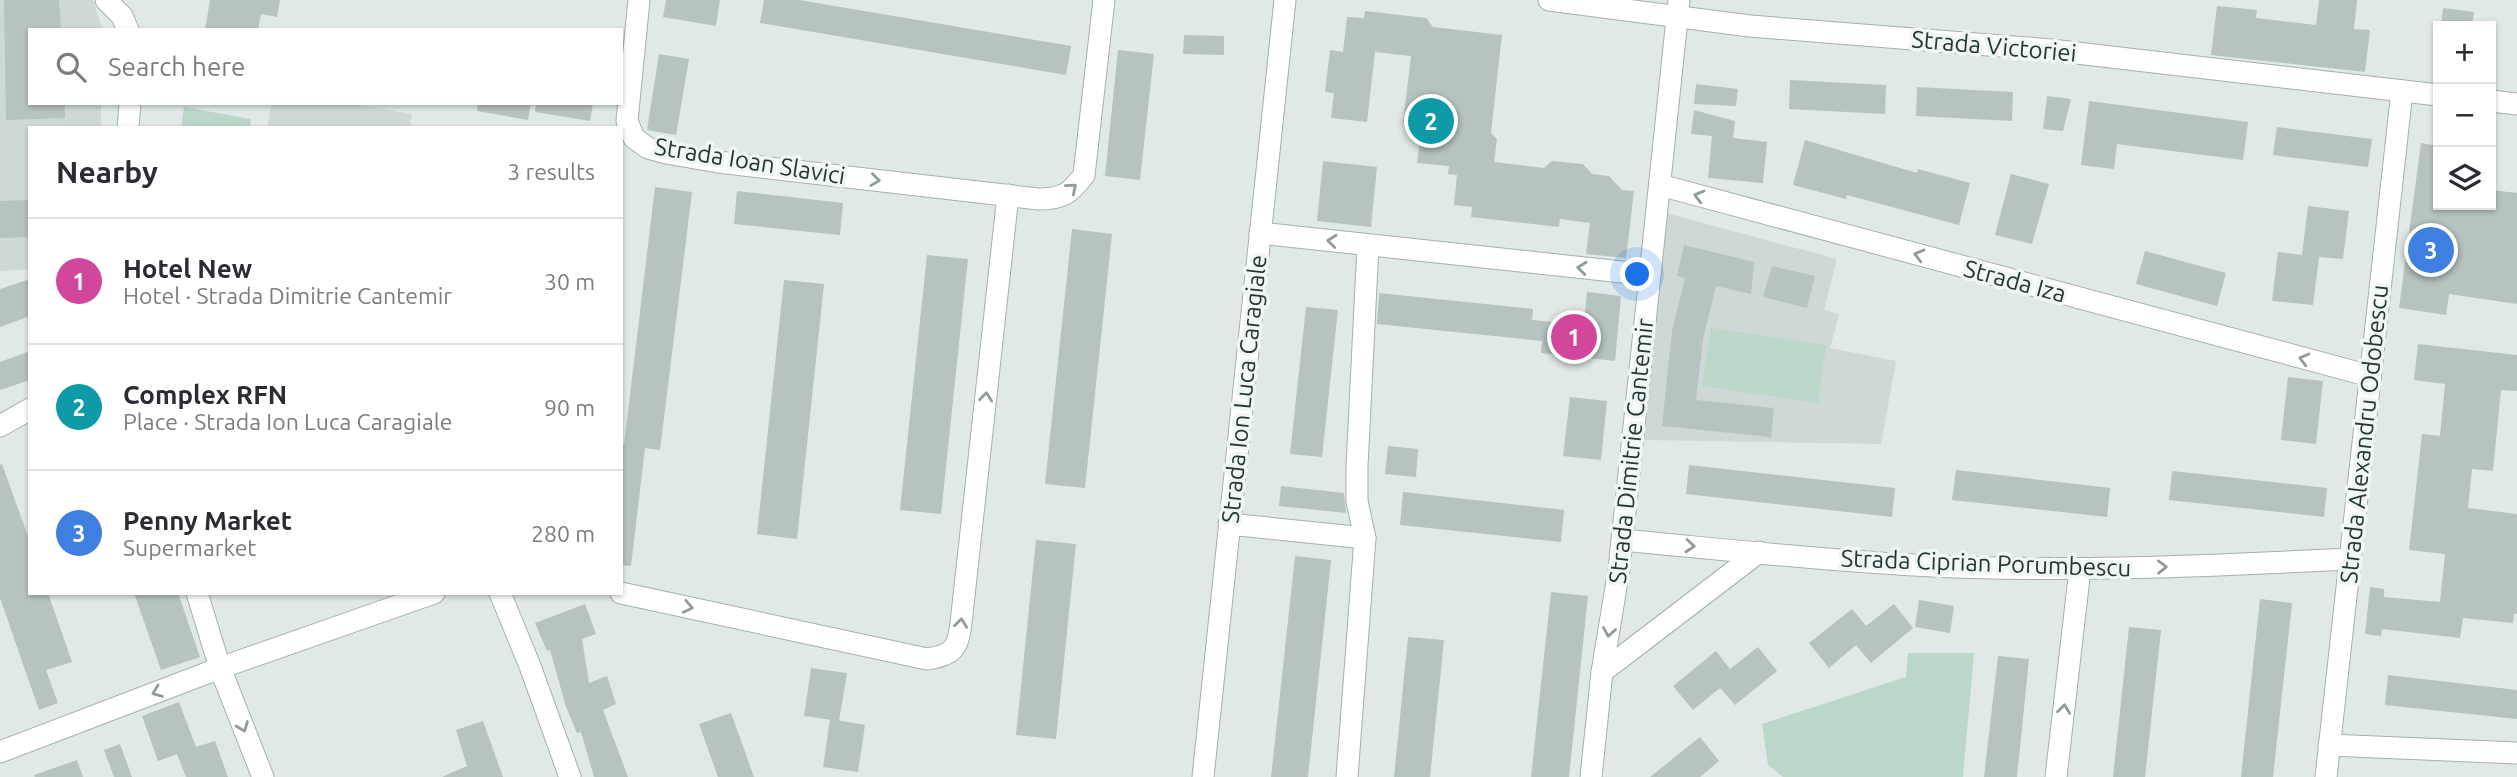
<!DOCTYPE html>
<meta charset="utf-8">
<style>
body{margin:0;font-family:Ubuntu,sans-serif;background:#f2f2f3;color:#2b2b33}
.controls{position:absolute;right:21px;top:21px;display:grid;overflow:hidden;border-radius:0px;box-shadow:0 2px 5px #0004}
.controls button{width:63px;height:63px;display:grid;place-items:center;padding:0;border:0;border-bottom:2px solid #e1e1e2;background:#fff;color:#2b2b33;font:35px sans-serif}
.you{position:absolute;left:1638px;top:275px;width:24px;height:24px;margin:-18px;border:5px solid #fff;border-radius:50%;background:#1a73e8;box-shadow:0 0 0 10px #1a73e833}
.badge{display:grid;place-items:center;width:46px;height:46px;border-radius:50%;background:#7c604a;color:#fff;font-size:23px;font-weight:700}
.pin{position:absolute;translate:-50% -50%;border:4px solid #fff;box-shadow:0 2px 7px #0006}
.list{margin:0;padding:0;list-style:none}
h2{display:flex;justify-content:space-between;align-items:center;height:91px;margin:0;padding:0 28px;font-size:30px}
h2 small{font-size:23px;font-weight:400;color:#7c7c81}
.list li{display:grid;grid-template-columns:46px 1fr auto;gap:21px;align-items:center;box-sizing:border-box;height:126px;padding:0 28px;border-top:2px solid #e1e1e2}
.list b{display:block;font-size:26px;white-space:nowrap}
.list p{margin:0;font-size:23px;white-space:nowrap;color:#7c7c81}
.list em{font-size:23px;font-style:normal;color:#7c7c81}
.icon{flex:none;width:38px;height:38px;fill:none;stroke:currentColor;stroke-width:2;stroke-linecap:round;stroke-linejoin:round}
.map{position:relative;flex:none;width:2517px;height:777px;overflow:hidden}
.search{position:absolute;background:#fff;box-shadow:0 2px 5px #0004;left:28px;top:28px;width:595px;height:77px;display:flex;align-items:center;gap:18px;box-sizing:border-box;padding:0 24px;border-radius:0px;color:#7c7c81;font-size:26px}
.panel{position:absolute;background:#fff;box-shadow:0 2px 5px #0004;left:28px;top:126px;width:595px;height:469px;border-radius:0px}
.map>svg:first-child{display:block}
.built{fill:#ced8d6}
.green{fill:#bbd7c9}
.building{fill:#b6c3c0}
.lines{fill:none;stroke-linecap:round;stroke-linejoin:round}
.minor-casing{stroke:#a4b0ae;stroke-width:23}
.minor{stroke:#fff;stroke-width:21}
.oneway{stroke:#919b9a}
.labels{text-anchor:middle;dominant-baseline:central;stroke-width:7;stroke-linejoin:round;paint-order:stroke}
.street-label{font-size:24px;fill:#233736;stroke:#f0f6f4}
</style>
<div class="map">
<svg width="2517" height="777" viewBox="0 0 2517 777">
<rect width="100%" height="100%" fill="#e0e9e7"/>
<g class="built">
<polygon points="0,0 93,0 101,25 101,30 30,30 30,103 101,103 101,128 30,128 30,269 0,271"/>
<polygon points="272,103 345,103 412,114 409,128 267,128"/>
<polygon points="1666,213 1837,259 1824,310 1839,314 1830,348 1896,361 1881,444 1643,440"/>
</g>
<g class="green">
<polygon points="184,107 251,119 250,128 181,128"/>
<polygon points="1711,328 1826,345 1818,403 1702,386"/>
<polygon points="1908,653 1974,653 1963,777 1783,777 1768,765 1762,724 1906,677"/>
</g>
<g class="building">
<polygon points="4,0 59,0 61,30 30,30 30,103 65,103 65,118 6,120"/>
<polygon points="210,0 280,0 277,17 261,14 258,30 205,30"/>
<polygon points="666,0 720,0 716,26 663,17"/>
<polygon points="764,0 799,0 1071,46 1066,75 760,23"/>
<polygon points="2319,0 2357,0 2354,29 2370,30 2365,72 2211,55 2217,6 2257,10 2256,18 2316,25"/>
<polygon points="2443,8 2474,12 2472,26 2441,26"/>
<polygon points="1365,11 1426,18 1433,27 1502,35 1491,133 1497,139 1494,162 1544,168 1552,161 1583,164 1592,174 1609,176 1622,190 1634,191 1626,258 1586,254 1590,223 1560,219 1559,227 1471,217 1472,207 1454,205 1457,175 1448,174 1449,166 1417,163 1422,125 1403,123 1411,56 1375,52 1367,122 1331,118 1334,93 1325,92 1330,50 1343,52 1347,17 1364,18"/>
<polygon points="1184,35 1224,36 1224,55 1183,54"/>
<polygon points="1118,50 1154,54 1140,180 1105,176"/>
<polygon points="659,54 689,59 676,135 647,130"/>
<polygon points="1790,80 1886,85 1885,114 1789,109"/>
<polygon points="1696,84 1738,89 1736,106 1694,104"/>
<polygon points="1917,87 2013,92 2012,121 1916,116"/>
<polygon points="2047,96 2071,99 2063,131 2043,129"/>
<polygon points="2089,101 2248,122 2243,160 2117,144 2114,169 2081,165"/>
<polygon points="478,103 531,103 528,120 477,111"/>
<polygon points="536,103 593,103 590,121 535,112"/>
<polygon points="1694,110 1735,121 1733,138 1767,142 1763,183 1708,178 1712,136 1691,134"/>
<polygon points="2277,127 2372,139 2368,167 2273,155"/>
<polygon points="1805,140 1917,173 1918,169 1970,183 1959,225 1847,195 1846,199 1793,185"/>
<polygon points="2421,143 2438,146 2438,205 2491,205 2491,190 2517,193 2517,304 2449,294 2446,315 2399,308"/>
<polygon points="1323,161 1377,167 1371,227 1317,221"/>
<polygon points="2011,174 2049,184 2032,244 1995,235"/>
<polygon points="655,187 692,192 660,450 645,448 631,566 621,565 621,445 624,445"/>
<polygon points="737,191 843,203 840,235 734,224"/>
<polygon points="30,200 30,237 0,238 0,201"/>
<polygon points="2308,206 2349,211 2343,259 2319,257 2313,305 2272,301 2278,252 2302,255"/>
<polygon points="1072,229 1112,234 1085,488 1045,484"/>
<polygon points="1684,245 1754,262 1751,294 1716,286 1703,339 1696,400 1774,408 1771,437 1662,426 1672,331 1685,278 1677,276"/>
<polygon points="2145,251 2226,273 2217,306 2136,284"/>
<polygon points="927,255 968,259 941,514 900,510"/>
<polygon points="1772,266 1815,276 1807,308 1763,297"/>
<polygon points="30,279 30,316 0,327 0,289"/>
<polygon points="784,280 824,284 797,539 757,534"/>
<polygon points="1587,292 1621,296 1615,361 1541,353 1542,341 1377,324 1379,293 1533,309 1532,320 1584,325"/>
<polygon points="1306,307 1338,310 1322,457 1290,454"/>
<polygon points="2418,344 2517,355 2517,391 2501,390 2493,471 2472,469 2468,508 2517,514 2517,614 2514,614 2513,623 2463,618 2460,638 2382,629 2381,636 2365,634 2370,587 2384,589 2384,597 2440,602 2445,554 2409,550 2422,434 2440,436 2445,384 2414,380"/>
<polygon points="30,351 30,380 0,390 0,362"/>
<polygon points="2288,377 2323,381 2316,444 2281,440"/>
<polygon points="1570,397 1607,401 1601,460 1563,456"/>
<polygon points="1388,446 1418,449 1416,477 1385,474"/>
<polygon points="2,464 30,542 30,593 48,593 72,662 46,670 58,703 39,710 0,598 0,465"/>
<polygon points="1689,465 1895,488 1892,517 1686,494"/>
<polygon points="1956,470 2110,488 2107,517 1952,500"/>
<polygon points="2172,471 2327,488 2324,517 2169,500"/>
<polygon points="1281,486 1344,493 1346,513 1279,506"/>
<polygon points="1403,492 1564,510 1561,542 1400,525"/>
<polygon points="1036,540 1076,544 1056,739 1016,735"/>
<polygon points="1295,556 1331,560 1308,777 1271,777"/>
<polygon points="1551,592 1588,596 1569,777 1531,777"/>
<polygon points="134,593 178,593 200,657 161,670"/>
<polygon points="2260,599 2292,603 2273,777 2241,777"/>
<polygon points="1919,600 1954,606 1950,633 1915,627"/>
<polygon points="585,604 596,634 582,639 589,683 607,676 616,704 603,710 628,777 594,777 581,732 577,733 566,707 550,650 547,651 535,623"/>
<polygon points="1894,604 1913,628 1871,663 1856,645 1829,668 1809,643 1852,609 1866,626"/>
<polygon points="2129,627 2161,630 2145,777 2113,777"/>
<polygon points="1408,637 1444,640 1430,777 1394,777"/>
<polygon points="1758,647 1777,671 1735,705 1720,688 1693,710 1673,686 1716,651 1730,669"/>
<polygon points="1998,656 2029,659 2017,777 1984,777"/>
<polygon points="811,668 847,673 839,721 804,716"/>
<polygon points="2388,675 2517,690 2517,719 2385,705"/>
<polygon points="179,702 196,747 215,741 228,777 186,777 177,754 158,761 142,716"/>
<polygon points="731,713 754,777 718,777 699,724"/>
<polygon points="830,719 865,725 858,772 823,767"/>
<polygon points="483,721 503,777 442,777 467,766 456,730"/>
<polygon points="1700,737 1719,761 1700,777 1650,777"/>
<polygon points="120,744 132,777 114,777 104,750"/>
<polygon points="77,760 83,777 35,777 34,775"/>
</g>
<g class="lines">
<defs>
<g id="minor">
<polyline points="106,0 122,16 128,30"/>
<path d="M639,0L627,121L634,138L648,148L666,153L718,162L1038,199C1062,199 1070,194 1084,175L1104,0"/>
<polyline points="1549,0 1750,26 2051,50 2438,95"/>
<polyline points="2491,101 2517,104"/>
<polyline points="128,128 130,103"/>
<polyline points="1660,185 2370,376"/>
<polyline points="1260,233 1650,275"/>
<polyline points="0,426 30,409"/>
<polyline points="1229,524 1365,538 1347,777"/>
<polyline points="1365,538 1357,501 1357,466 1368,245"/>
<path d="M1622,540C1719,549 1817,560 1914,565C2059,573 2205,566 2350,559"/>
<polyline points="197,593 220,668 263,777"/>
<polyline points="500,593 530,666 570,777"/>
<path d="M621,593L927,659C953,655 958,649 961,623L1008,195"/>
<polyline points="1602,672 1759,552"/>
<polyline points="2329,745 2517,753"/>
<polyline points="0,752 220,668 434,593"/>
<polyline points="1203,777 1285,0"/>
<polyline points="1591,777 1602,672 1619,569 1679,0"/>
<polyline points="2056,777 2080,569"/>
<polyline points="2326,777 2402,91"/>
</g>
</defs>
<use href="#minor" class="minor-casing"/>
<use href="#minor" class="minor"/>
</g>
<defs><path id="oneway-chevron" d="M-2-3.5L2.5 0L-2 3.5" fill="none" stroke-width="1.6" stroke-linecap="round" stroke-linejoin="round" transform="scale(1.75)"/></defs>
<g class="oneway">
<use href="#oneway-chevron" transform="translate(875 180) rotate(7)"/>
<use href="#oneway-chevron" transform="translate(1072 188) rotate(-41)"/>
<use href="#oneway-chevron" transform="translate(1699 196) rotate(-165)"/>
<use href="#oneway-chevron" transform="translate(1332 241) rotate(-174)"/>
<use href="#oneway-chevron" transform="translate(1919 255) rotate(-165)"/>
<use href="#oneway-chevron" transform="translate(1582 268) rotate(-174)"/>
<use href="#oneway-chevron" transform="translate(2304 359) rotate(-165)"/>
<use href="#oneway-chevron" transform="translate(986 397) rotate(-84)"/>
<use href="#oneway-chevron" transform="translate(1690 546) rotate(5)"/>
<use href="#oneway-chevron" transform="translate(2162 567) rotate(-1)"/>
<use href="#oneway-chevron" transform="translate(688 607) rotate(12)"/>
<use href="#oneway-chevron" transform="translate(961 623) rotate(-83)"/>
<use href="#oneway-chevron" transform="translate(1609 632) rotate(99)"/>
<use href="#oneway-chevron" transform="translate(157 692) rotate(159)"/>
<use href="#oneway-chevron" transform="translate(2064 709) rotate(-83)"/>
<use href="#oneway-chevron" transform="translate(243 727) rotate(69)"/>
</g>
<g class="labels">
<g class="street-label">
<text transform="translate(1994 46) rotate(5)">Strada Victoriei</text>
<text transform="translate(750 161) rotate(9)">Strada Ioan Slavici</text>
<text transform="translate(2015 281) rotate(15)">Strada Iza</text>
<text transform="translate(1244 389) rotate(-84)">Strada Ion Luca Caragiale</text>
<text transform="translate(2364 434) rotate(-84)">Strada Alexandru Odobescu</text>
<text transform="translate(1631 451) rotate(-84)">Strada Dimitrie Cantemir</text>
<text transform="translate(1986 563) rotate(2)">Strada Ciprian Porumbescu</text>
</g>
</g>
</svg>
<div class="controls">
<button>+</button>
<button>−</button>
<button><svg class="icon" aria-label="layers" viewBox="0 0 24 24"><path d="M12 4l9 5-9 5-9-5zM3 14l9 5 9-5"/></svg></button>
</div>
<div class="you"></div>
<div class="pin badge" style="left:1574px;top:337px;background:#d1479c">1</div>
<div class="pin badge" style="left:1431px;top:121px;background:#0f9aa8">2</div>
<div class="pin badge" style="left:2431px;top:250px;background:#3f7fe0">3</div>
<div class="search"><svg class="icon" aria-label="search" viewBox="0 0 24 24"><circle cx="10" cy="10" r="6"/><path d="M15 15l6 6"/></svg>Search here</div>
<section class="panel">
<h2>Nearby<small>3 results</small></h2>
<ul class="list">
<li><span class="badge" style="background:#d1479c">1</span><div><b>Hotel New</b><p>Hotel · Strada Dimitrie Cantemir</p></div><em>30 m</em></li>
<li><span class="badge" style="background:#0f9aa8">2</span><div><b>Complex RFN</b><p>Place · Strada Ion Luca Caragiale</p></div><em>90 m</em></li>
<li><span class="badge" style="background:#3f7fe0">3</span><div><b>Penny Market</b><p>Supermarket</p></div><em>280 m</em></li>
</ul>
</section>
</div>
